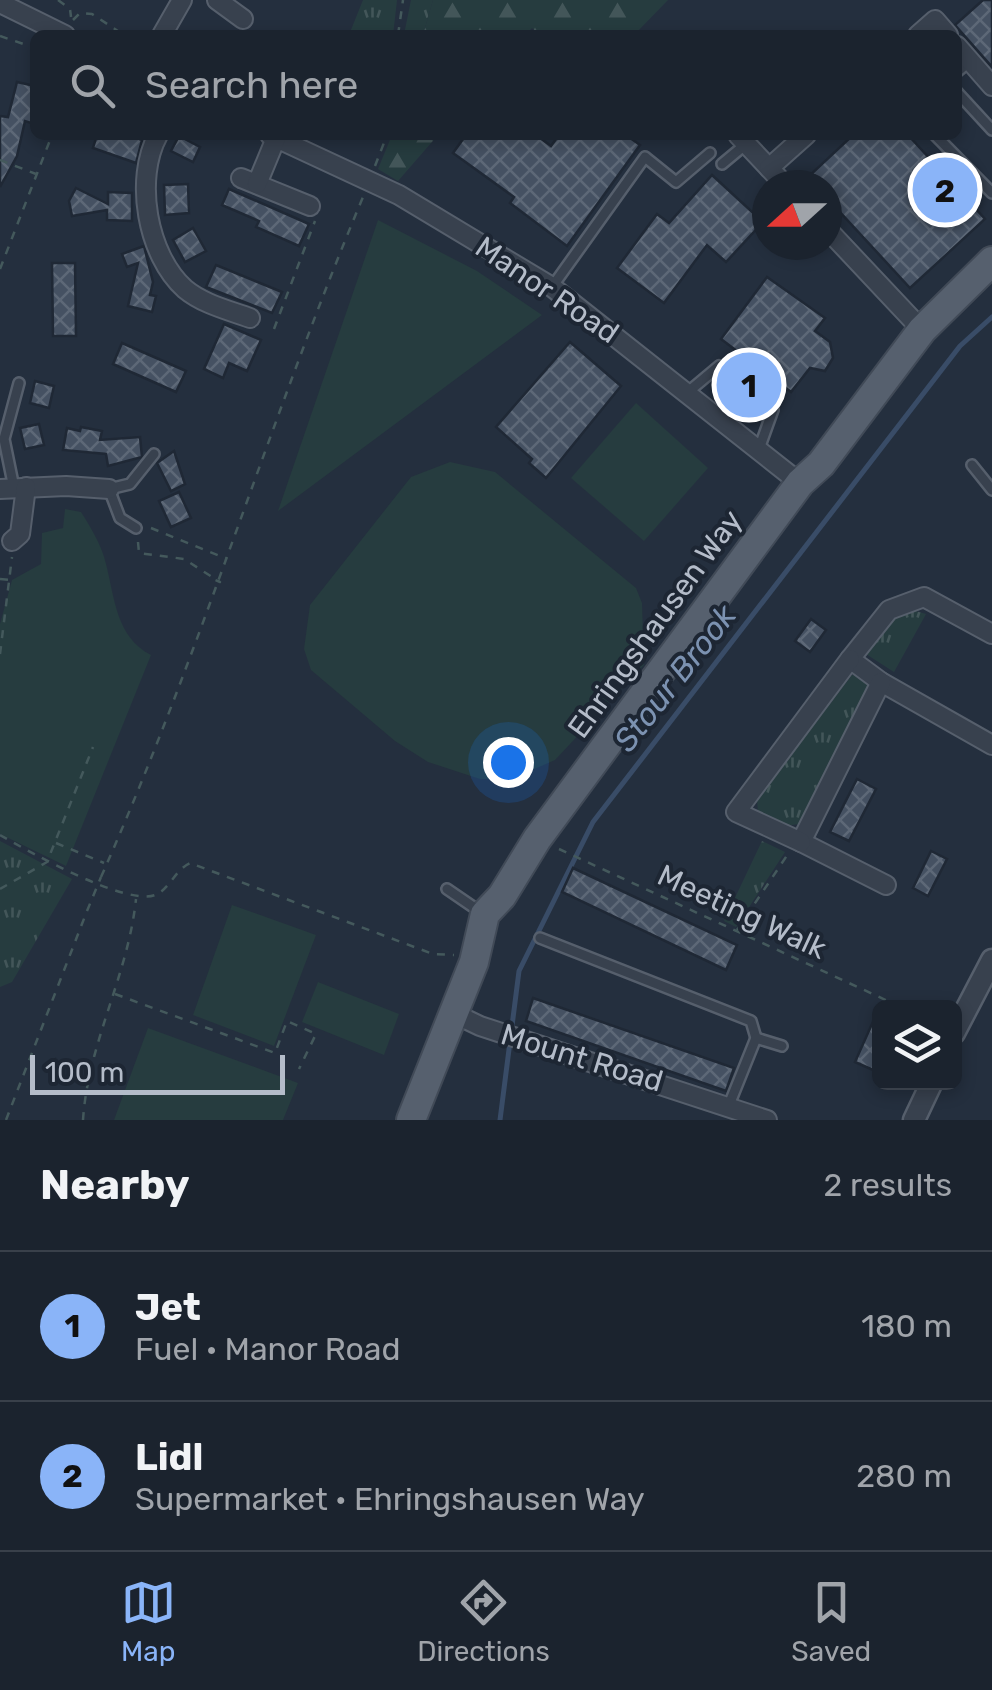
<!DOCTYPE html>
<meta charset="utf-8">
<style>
body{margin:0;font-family:Rubik,sans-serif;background:#282f3a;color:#f1f3f6}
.controls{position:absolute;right:30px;bottom:30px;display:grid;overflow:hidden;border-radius:15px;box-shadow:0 5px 15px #0003}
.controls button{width:90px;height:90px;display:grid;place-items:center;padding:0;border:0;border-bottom:2px solid #39404a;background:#1b232e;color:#f1f3f6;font:50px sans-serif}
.compass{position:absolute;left:752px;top:170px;width:90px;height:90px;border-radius:50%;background:#1b232e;box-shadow:0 5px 15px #0003;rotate:249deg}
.scale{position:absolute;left:30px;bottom:25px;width:255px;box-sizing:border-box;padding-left:10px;border:5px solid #b4bcc9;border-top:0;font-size:28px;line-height:35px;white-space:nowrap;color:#b4bcc9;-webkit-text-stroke:8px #1d2633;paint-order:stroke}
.you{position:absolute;left:508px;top:762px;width:35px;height:35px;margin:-25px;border:8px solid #fff;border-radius:50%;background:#1a73e8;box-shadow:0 0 0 15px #1a73e833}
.badge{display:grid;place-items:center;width:65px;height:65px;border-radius:50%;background:#8ab4f8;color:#111;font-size:32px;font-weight:700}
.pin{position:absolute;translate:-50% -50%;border:5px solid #fff;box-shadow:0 2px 10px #0006}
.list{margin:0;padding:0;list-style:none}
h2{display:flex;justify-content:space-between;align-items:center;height:130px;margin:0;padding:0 40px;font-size:42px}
h2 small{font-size:32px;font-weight:400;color:#a0a4aa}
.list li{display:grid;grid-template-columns:65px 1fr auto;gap:30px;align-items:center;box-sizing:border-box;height:150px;padding:0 40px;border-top:2px solid #39404a}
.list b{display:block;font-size:38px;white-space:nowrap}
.list p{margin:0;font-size:32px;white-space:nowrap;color:#a0a4aa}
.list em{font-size:32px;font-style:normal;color:#a0a4aa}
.icon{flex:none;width:55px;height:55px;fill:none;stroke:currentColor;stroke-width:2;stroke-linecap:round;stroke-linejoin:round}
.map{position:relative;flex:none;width:992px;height:1120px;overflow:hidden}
.search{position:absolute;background:#1b232e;box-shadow:0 5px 15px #0003;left:30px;right:30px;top:30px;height:110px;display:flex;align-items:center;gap:25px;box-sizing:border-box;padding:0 35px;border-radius:15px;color:#a0a4aa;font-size:38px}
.sheet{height:430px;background:#1b232e}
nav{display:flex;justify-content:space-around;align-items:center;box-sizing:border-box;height:140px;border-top:2px solid #39404a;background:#1b232e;font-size:28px;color:#a0a4aa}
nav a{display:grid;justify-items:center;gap:5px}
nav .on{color:#8ab4f8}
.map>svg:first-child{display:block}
.grass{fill:url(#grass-tufts)}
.forest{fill:url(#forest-firs)}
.green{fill:#263c3f}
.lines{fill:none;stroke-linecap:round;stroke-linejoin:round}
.stream{stroke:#394c67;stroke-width:5}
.building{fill:url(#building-cross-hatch);stroke:#1f2835;stroke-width:2.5}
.service-casing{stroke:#565f6c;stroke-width:14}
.minor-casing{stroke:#565f6c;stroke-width:22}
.tertiary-casing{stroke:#565f6c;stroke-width:25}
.primary-casing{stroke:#414a57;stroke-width:32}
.path{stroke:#44595c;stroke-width:2.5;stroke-dasharray:8 8;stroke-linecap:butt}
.service{stroke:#38414e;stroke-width:9}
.minor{stroke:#38414e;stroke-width:18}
.tertiary{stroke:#38414e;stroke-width:20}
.primary{stroke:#56606e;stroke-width:28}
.path-bridge{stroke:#44595c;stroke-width:2.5;stroke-dasharray:8 8;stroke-linecap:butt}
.labels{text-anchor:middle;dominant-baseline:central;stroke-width:8;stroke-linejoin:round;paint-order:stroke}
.street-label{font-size:30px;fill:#b4bcc9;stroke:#1d2633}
.water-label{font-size:32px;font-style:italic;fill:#7c92b1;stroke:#1d2633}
</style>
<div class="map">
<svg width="992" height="1120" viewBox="0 0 992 1120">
<defs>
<pattern id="grass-tufts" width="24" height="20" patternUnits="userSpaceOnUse" patternTransform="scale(2.5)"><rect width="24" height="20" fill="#263c3f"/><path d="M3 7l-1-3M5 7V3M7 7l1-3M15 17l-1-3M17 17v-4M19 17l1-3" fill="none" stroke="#435659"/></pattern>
<pattern id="forest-firs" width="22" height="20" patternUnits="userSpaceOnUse" patternTransform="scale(2.5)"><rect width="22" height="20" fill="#263c3f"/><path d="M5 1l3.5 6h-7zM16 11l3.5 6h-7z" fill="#435659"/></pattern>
<pattern id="building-cross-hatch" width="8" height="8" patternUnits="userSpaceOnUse" patternTransform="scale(2.5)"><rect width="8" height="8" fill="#455162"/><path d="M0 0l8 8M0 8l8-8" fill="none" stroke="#5d6877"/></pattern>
</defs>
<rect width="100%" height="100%" fill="#242f3e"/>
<g class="grass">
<polygon points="363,0 397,0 393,35 349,35"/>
<polygon points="411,0 433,0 423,35 404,35"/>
<polygon points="912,610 926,614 894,672 866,654 893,616"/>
<path d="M852,675L867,678L870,686L802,823C786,828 770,824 758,812L757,800Z"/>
<polygon points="0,841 72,879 12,982 0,987"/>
<polygon points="762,841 785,852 736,927 724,921"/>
</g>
<g class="forest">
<polygon points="433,0 668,0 634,35 540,35 532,28 525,35 423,35"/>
<polygon points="392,135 438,135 398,181 378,169"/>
</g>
<g class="green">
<polygon points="378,220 477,271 542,315 278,511"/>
<polygon points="636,403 708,468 644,541 571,478"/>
<polygon points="450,462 495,472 636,588 642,603 644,665 555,760 512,779 480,779 428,762 395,741 311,670 304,649 310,605 411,477"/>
<path d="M65,509L81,512C91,528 102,546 106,564C115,599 116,637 151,655L66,866L0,834V624L12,580L41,564L42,533L63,528Z"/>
<polygon points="232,905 316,935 274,1046 193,1015"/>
<polygon points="318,982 399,1014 384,1055 302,1022"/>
<polygon points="148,1028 298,1083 283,1120 114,1120"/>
</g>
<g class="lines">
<polyline class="stream" points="500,1120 519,971 593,822 960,346 992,317"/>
</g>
<g class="building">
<polygon points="983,0 992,0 992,67 955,25"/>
<polygon points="17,82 35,86 35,107 31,123 25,121 17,156 0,187 0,116 8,117"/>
<polygon points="97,135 130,135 142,140 136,163 93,148"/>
<polygon points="466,135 536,135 551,146 559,135 626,135 640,145 567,246 510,203 514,197 453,153"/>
<polygon points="853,135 908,135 985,219 910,288 827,198 827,185 815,185 808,177"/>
<polygon points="179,136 200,147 193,162 171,151"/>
<polygon points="712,175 763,222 726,262 707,245 664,303 617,268 657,214 669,223"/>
<polygon points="188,184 189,213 165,215 164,185"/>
<polygon points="76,188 108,204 108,192 132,193 132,221 107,220 107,210 72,216 69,201"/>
<polygon points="229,189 309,224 299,246 256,227 259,221 222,205"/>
<polygon points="193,228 206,251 185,262 173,240"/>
<polygon points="144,246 153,282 150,295 156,296 152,312 128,306 138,263 127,267 122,254"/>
<polygon points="52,263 75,263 76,336 53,336"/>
<polygon points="216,265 282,292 272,313 206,287"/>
<polygon points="767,277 825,318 815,331 830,342 833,358 825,371 810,368 791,392 721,339"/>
<polygon points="224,324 261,340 247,371 229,363 223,378 204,369"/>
<polygon points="570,342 621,386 546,478 529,463 532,459 496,427"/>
<polygon points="122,343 186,371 176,392 113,364"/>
<polygon points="35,381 54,386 49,408 30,403"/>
<polygon points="39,424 44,445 25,449 20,428"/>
<polygon points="81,427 102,431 100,440 140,437 142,457 108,466 106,454 63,450 67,428 80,431"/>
<polygon points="174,451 185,484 171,491 157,463"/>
<polygon points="179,492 191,518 171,527 159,501"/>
<polygon points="811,619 826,630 810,652 795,641"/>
<polygon points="857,779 876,789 849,841 830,832"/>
<polygon points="931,851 947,859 928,896 913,888"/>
<polygon points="573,868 737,945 726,970 562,892"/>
<polygon points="533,998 734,1068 726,1091 526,1021"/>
<polygon points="880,1006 880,1073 855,1062"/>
</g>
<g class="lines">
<defs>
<g id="service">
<polyline points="957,72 970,61"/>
<polyline points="957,92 992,130"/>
<polyline points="935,135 992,193"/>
<polyline points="722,164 746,144"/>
<polyline points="552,287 645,157 676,182 710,153"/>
<polyline points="688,392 719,366 773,410 759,449"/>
<polyline points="972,465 992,490"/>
<polyline points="14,488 4,439 19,383"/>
<polyline points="136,528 120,518 109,489 130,484 154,454"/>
<polyline points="447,889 482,913"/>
<polyline points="540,938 751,1021 756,1038"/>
<polyline points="729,1105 756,1038 782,1046"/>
</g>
<g id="minor">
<polyline points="217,0 243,19"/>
<polyline points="0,3 65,35"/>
<polyline points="162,35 182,0"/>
<polyline points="918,35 935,20 948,35"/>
<polyline points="957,46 992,86"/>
<path d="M158,135C134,179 147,255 185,289C203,304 228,310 250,318"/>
<polyline points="270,135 399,195 552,287 800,483"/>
<polyline points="738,135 785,185"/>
<polyline points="769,168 806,135"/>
<polyline points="241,178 310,206"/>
<polyline points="257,184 276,138"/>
<polyline points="827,229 922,330"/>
<polyline points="0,489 66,486 109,489"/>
<polyline points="12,541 20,534 26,487"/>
<polyline points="992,634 924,597 889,610 850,659 881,682 992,745"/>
<polyline points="881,682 801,842 886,885"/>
<polyline points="801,842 736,812 850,659"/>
<polyline points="455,1014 480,1026 767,1120"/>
</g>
<g id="tertiary">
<polyline points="954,1033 992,960"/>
<polyline points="914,1120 932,1082"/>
</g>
<polyline id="primary" points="411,1120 474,962 485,914 502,896 537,839 800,483 821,464 922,330 992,261"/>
</defs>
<use href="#service" class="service-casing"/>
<use href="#minor" class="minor-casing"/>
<use href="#tertiary" class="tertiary-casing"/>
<use href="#primary" class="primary-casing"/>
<g class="path">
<polyline points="58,0 70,9 71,17"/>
<polyline points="73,20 80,13 92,14 124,35"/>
<polyline points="398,35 403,0"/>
<polyline points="0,36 35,48"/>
<polyline points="0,160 36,174"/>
<polyline points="375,166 387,135"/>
<polyline points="0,269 52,135"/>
<polyline points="274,329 315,221"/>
<polyline points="151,528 227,559"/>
<polyline points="138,542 139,553 184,559 220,582 215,580"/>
<polyline points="0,579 11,580"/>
<polyline points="0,654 12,557"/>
<path d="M0,835C28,851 125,906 155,895C169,890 175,870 190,863L433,954L454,955"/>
<polyline points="56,843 104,863"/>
<polyline points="559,849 903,1008"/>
<path d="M101,877C200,655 269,421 363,197"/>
<polyline points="0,889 47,862 93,747"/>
<polyline points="737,930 788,854"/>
<polyline points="115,994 275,1053 287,1021 316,1034 299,1069"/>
<polyline points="6,1120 87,911"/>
<path d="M83,1120C88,1043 128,976 136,899"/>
</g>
<use href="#service" class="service"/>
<use href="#minor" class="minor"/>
<use href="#tertiary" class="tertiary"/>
<use href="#primary" class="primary"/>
<polyline class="path-bridge" points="87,911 101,877"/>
</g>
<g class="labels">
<g class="street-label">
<text transform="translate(547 290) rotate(34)">Manor Road</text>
<text transform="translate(655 624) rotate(-54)">Ehringshausen Way</text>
<text transform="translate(742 912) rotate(25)">Meeting Walk</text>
<text transform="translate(582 1058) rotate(17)">Mount Road</text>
</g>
<g class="water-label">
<text transform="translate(675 678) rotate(-52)">Stour Brook</text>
</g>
</g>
</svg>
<div class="controls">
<button><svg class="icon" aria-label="layers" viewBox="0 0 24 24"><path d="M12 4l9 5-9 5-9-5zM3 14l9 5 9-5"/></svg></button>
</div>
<svg class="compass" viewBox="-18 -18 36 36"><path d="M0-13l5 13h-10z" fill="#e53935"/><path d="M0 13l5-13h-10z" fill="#a0a4aa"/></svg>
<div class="scale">100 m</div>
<div class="you"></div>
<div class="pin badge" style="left:749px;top:385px">1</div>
<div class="pin badge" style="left:945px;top:190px">2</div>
<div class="search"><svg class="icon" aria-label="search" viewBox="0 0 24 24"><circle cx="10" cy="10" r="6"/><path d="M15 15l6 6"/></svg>Search here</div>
</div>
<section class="sheet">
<h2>Nearby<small>2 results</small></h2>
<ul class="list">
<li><span class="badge">1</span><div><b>Jet</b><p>Fuel · Manor Road</p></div><em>180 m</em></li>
<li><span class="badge">2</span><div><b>Lidl</b><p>Supermarket · Ehringshausen Way</p></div><em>280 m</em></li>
</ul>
</section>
<nav>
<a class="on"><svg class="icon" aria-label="map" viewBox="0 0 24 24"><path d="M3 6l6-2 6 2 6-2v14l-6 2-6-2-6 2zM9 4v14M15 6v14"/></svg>Map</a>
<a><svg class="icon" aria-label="directions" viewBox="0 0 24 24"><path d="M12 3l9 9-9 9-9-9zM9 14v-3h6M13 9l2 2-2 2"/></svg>Directions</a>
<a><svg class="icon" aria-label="saved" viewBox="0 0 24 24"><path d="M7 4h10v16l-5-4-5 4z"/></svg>Saved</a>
</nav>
